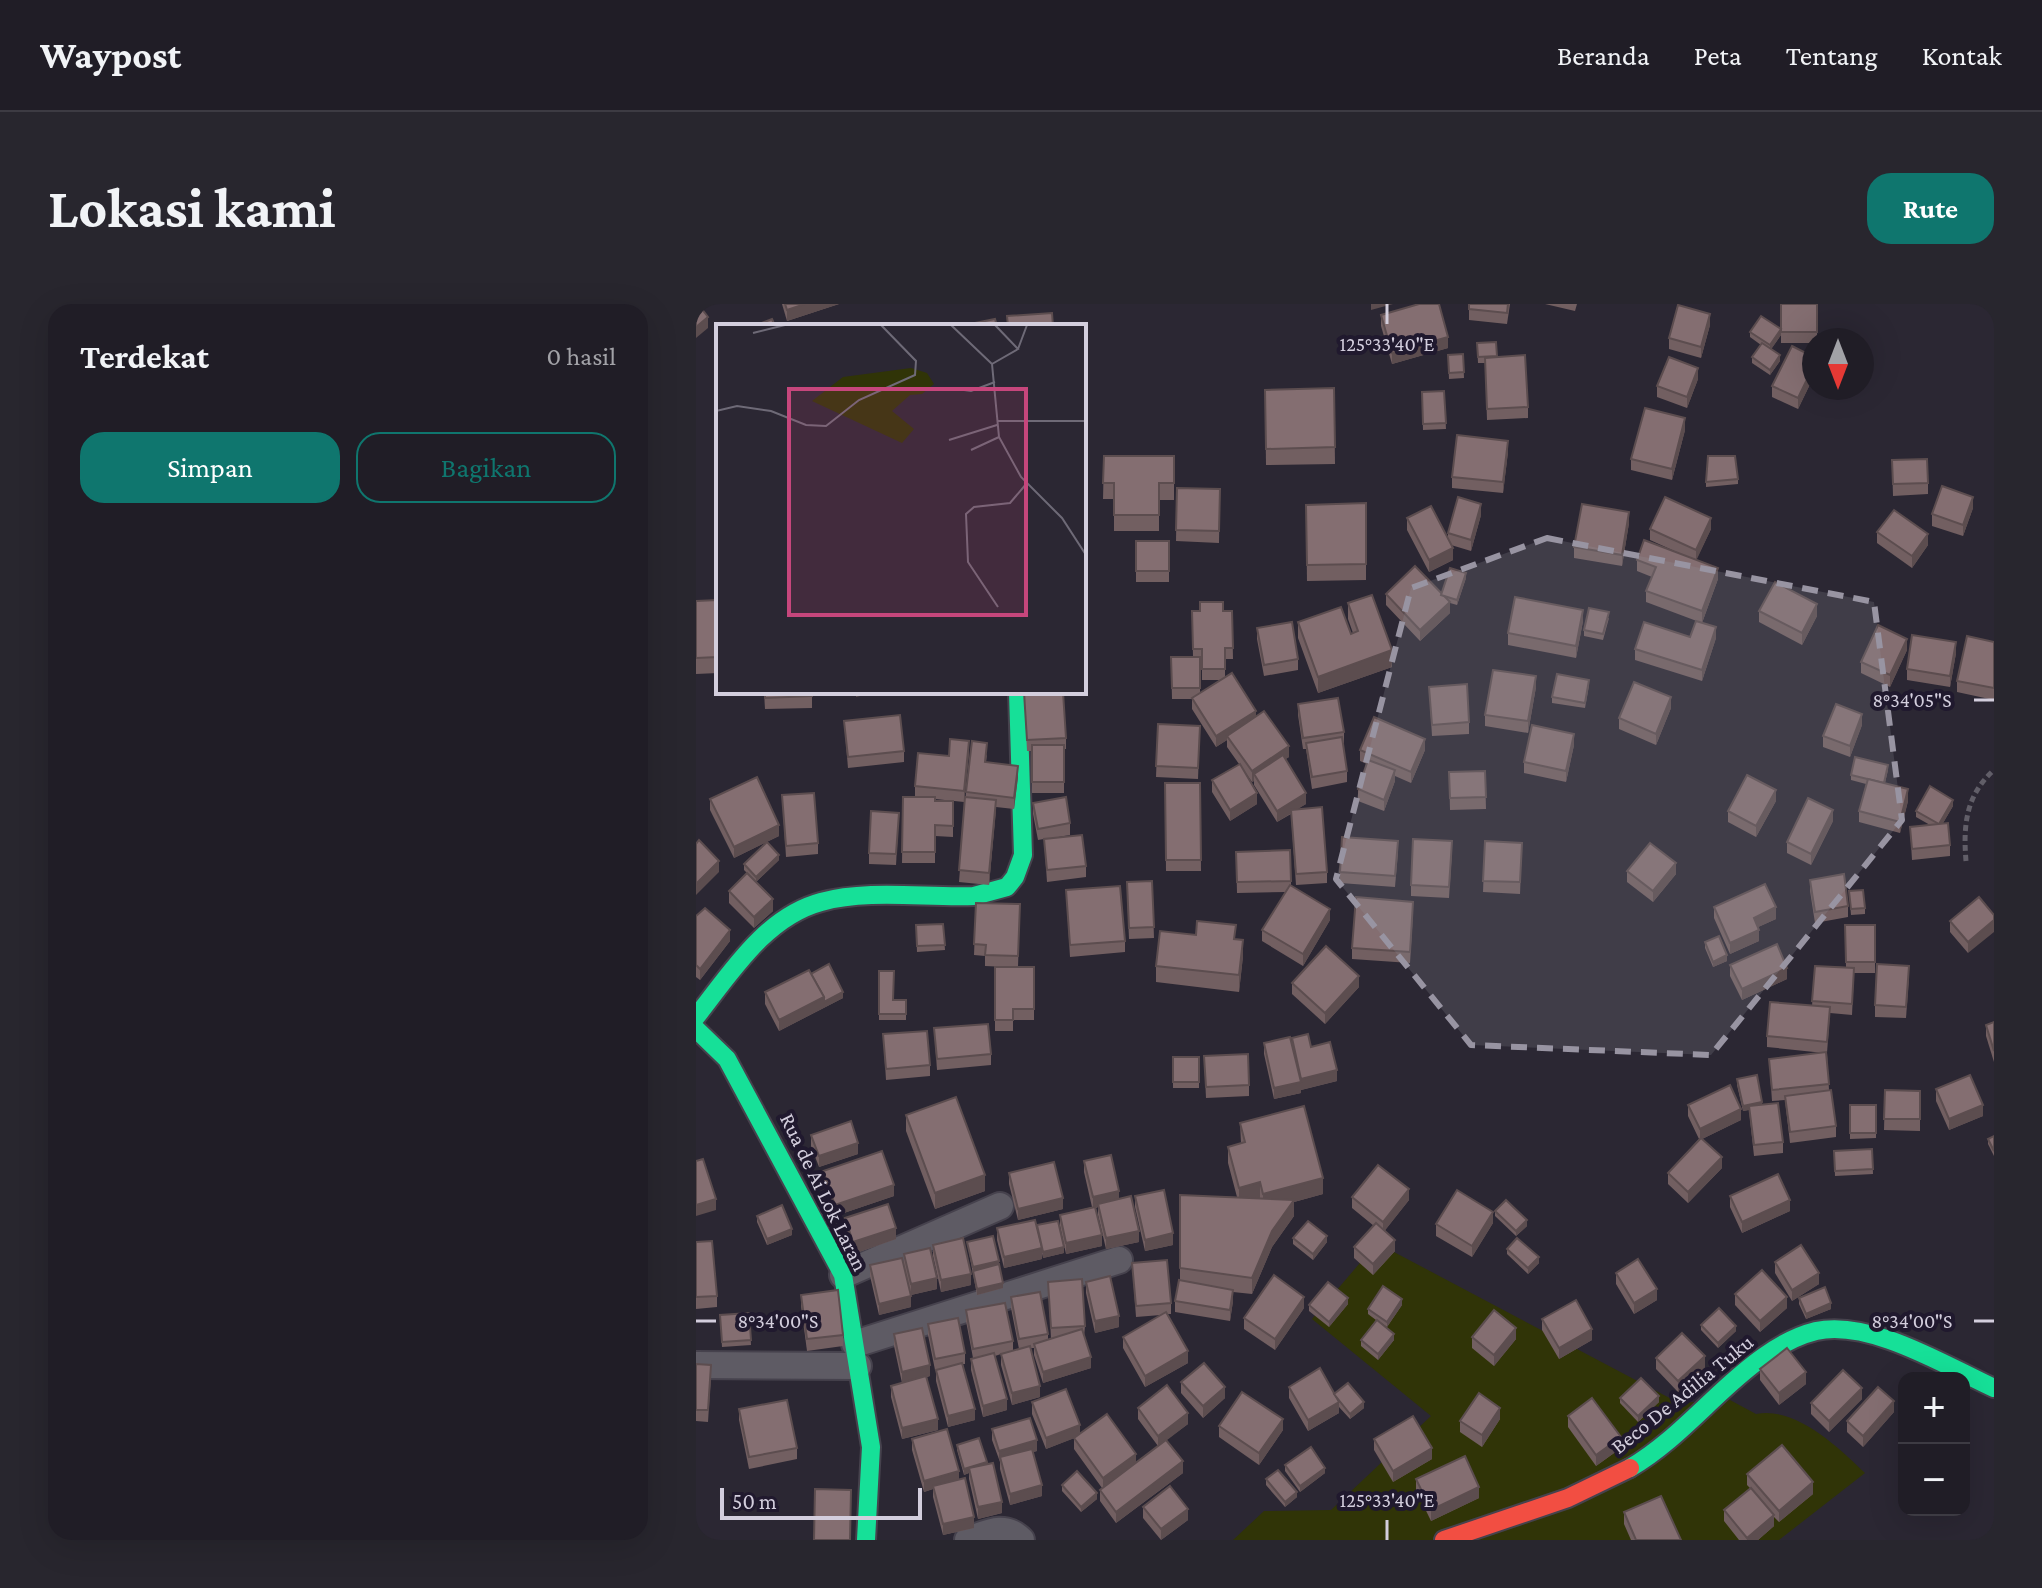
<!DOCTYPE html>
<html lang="id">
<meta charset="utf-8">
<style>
body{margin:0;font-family:"Crimson Pro",serif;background:#28262e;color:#f1f3f6}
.controls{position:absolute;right:24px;bottom:24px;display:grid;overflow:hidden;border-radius:16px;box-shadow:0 8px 32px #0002}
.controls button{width:72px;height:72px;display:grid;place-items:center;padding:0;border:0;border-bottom:2px solid #3d3b43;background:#201d26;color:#f1f3f6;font:40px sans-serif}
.compass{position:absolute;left:1106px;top:24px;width:72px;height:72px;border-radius:50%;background:#201d26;box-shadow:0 8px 32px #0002;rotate:180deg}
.scale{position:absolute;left:24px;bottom:20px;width:202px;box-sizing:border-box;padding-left:8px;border:4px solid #d3cedd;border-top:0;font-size:22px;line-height:28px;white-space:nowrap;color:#d3cedd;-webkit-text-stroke:6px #20192e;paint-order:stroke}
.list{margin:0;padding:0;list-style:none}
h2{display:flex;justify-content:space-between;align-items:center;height:104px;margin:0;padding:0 32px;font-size:34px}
h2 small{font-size:26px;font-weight:400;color:#a2a2a7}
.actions{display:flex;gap:16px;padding:24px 32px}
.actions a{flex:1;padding:18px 0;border:2px solid #0f766e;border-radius:24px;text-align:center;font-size:28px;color:#0f766e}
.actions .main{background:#0f766e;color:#fff}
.map{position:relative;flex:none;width:1298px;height:1236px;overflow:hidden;border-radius:24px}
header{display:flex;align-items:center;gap:48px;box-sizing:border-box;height:112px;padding:0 40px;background:#201d26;border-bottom:2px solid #3d3b43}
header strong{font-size:38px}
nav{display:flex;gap:44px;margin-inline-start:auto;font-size:28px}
.intro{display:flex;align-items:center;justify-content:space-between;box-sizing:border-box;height:192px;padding:0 48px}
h1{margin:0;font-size:56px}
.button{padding:20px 36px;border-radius:24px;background:#0f766e;color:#fff;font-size:28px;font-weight:700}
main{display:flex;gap:48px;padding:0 48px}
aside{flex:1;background:#201d26;border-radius:24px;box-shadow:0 8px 32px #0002}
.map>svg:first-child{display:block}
.green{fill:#303407}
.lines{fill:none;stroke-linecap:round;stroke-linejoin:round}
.street-casing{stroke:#46424d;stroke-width:30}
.fast-casing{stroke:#46424d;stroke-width:22}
.jam-casing{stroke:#46424d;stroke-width:22}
.path{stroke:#615e68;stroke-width:5;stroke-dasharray:6 4;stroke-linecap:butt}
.street{stroke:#5e5b64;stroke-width:26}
.fast{stroke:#16e098;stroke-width:18}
.jam{stroke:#f24e42;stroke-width:18}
.wall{fill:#725f61;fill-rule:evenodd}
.shaded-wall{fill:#5c4d4f}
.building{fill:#846e71;stroke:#5c4d4f;stroke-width:2}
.marked{fill:#9894a2;fill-opacity:0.2;stroke:#9894a2;stroke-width:6;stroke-dasharray:16 10;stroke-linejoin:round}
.ticks{fill:none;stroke:#d3cedd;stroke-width:3}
.labels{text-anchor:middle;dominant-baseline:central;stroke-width:8;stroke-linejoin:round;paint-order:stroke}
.street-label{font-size:22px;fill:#d3cedd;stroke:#20192e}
.inset-road{fill:none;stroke:#6e6a77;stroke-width:2}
.view{fill:#c6467c;fill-opacity:0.15;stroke:#c6467c;stroke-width:4}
.inset-edge{fill:none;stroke:#d3cedd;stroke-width:4}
.ticks-label{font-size:20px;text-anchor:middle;fill:#d3cedd;stroke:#20192e;stroke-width:8;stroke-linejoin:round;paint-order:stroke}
</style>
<header>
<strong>Waypost</strong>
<nav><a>Beranda</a><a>Peta</a><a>Tentang</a><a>Kontak</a></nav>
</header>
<div class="intro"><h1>Lokasi kami</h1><a class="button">Rute</a></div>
<main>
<aside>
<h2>Terdekat<small>0 hasil</small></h2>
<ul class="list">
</ul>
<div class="actions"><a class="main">Simpan</a><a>Bagikan</a></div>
</aside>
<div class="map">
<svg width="1298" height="1236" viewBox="0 0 1298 1236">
<rect width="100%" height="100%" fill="#2b2733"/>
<path class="green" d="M681,939L983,1099L1034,1096L1060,1110C1100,1102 1142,1143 1169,1169L1083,1236H537L568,1207L635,1206L735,1112L616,1015Z"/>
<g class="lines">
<defs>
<g id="street">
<polyline points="147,971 304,902"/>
<polyline points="159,1040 423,956"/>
<polyline points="0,1061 162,1062"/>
<path d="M272,1236C292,1229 308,1219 325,1236"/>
</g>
<g id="fast">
<path d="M0,713C34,670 69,613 125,598C173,585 229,594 278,592L311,583L319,573L327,551L322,388"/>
<polyline points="0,725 31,755 147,971 175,1143 170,1236"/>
<path d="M934,1164C968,1144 995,1116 1023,1090C1050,1065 1083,1036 1120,1027C1174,1015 1250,1062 1298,1084"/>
</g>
<polyline id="jam" points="748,1236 872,1194 934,1164"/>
</defs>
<use href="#street" class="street-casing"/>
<use href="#fast" class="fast-casing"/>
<use href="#jam" class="jam-casing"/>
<path class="path" d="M1270,557C1267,521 1270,491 1298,466"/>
<use href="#street" class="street"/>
<use href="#fast" class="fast"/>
<use href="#jam" class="jam"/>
</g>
<g class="wall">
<polygon points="86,0 143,0 91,17"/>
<polygon points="773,0 814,0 811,20 773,16"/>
<polygon points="849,0 881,0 879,7"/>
<polygon points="1121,0 1121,36 1118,36 1118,39 1085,39 1085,31 1075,45 1084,57 1074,71 1056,59 1056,53 1065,41 1054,33 1054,28 1085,25"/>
<polygon points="685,11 752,44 696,60 685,22"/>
<polygon points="1014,21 1005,54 973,45 973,34"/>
<polygon points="781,39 801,53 832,103 832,114 791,116 789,59 782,59"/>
<polygon points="767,50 768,74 753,75 752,51"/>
<polygon points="1118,53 1118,72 1102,105 1076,93 1076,82"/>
<polygon points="1002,75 991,104 961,93 961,82"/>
<polygon points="638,84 639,160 570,161 569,86"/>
<polygon points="748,87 750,125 727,126 726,88"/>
<polygon points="989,126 976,176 935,166 935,155"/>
<polygon points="812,148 807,189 756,184 756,173"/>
<polygon points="408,152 478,152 478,196 463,196 463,227 418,227 418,195 407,195"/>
<polygon points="1196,156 1232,179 1232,190 1197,192"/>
<polygon points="1042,175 1042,180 1010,183 1010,178"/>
<polygon points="481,184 524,185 523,239 480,237"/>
<polygon points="670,199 670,276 611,277 610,201"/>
<polygon points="1277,204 1267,232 1236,222 1236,210"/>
<polygon points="785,211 775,247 755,241 757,256 733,268 711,226 711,214 752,235 752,229"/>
<polygon points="933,219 926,262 878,254 878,243"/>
<polygon points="954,225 1015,225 1000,256 1022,275 1006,319 950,298 950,287 956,273 941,267 941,256 985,250 954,236"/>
<polygon points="1181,228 1232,241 1216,264 1181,239"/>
<rect x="440" y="237" width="33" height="41"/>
<polygon points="770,274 761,301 754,299 754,309 724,337 690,301 690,290 746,290"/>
<polygon points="22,296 22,369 0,370 0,297"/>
<polygon points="652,299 696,363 622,389 602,334 602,318 655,330 657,329 652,315"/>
<path d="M496,307H536L537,355H529V373L593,453L589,455L610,500L601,505L631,568V579L600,581L595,510L581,518L558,481V477L556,478L549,468L561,500L534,517L516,488V476L543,460L531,443V436L520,443L496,405V395H476L475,353H497ZM504,356H506V376H524L504,389Z"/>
<polygon points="1063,307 1121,312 1106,341 1063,318"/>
<polygon points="913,314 907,336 888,332 888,326"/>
<polygon points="887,317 880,354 812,341 812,329"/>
<polygon points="561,324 602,355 602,366 568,372 561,335"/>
<polygon points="1020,334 1006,377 939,356 939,345"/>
<polygon points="1298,338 1298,396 1261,388 1261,377"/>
<polygon points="1211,346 1194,383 1165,369 1165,358"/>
<polygon points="1260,349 1254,383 1211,376 1211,365"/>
<polygon points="893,381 889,404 856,399 856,393"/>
<polygon points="733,383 773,418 773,430 736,432"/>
<polygon points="840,383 832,429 789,422 789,411"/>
<polygon points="68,388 116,388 116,404 69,405"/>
<polygon points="328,388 370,434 370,445 368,445 368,489 336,489 336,447 331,447"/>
<polygon points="602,400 648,428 648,439 647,439 651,467 651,478 616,485 610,445 607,445 602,411"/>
<polygon points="975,404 960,441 923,425 923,414"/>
<polygon points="148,417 208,447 208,458 152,464"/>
<polygon points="462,420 504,422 502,475 460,473"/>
<polygon points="1166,421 1154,453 1127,443 1127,432"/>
<polygon points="878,441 870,478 828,469 828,458"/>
<polygon points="664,446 729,446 715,479 699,472 699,477 688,507 662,497 662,485 671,460 664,457"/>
<polygon points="273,448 268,498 239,495 239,497 257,497 257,533 239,532 239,559 206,559 207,493 219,493 219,482 253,452"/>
<polygon points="291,450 290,458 322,473 318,505 300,503 293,581 263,578 270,488"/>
<polygon points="1192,466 1189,479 1212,497 1204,529 1163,518 1163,507 1170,480 1155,476 1155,471"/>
<polygon points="789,467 790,505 754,506 753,468"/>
<polygon points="469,479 504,479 505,567 470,567"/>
<polygon points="86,491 122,539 122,550 90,553"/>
<polygon points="14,495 83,532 38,554 14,506"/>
<polygon points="1080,497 1060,533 1032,518 1032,507"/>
<polygon points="337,499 374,519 374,531 351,535 390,562 390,573 351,578 348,535 342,536 337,510"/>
<polygon points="1257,502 1247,519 1254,541 1254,552 1216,556 1214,523 1234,521 1220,513 1220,507"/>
<polygon points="203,509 200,561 173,560 173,549"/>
<polygon points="1137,517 1115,561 1091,549 1091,538"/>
<polygon points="789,537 826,539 824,590 787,588"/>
<polygon points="594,546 595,581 634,616 607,662 566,637 566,626 590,588 541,589 540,548"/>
<polygon points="702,548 699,583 644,579 644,568"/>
<polygon points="756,548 753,594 715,592 715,581"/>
<polygon points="83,556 60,578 48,566 48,560"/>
<polygon points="931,567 980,570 957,598 931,578"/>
<polygon points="1114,576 1152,602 1152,613 1119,619 1114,587"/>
<polygon points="456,577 458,634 433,635 431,589"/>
<polygon points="370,586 429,637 429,648 374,653"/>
<polygon points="33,587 77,607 58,624 33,599"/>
<polygon points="1153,587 1169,604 1169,610 1155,611"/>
<polygon points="1283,593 1272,649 1254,628 1254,617"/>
<polygon points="280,599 324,600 322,663 338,663 338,716 317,716 317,727 299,727 299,663 312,663 289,662 289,652 278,651"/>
<polygon points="1018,603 1080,615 1062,623 1063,637 1034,650 1018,614"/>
<polygon points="717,609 714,659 656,655 656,644"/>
<polygon points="0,612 34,637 4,676 0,673"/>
<polygon points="247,620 249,646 221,648 220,621"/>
<polygon points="1149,621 1179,621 1179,669 1158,669 1156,711 1134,709 1131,749 1133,786 1140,822 1140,833 1094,839 1089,796 1076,797 1073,755 1128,749 1071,743 1071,732 1116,702 1119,662 1150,663"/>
<polygon points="1009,638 1031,657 1017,663 1009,644"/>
<polygon points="547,652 543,688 460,678 460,662"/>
<polygon points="1034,661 1091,675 1046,696 1034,672"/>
<polygon points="183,667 197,696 210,696 210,716 183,716"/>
<polygon points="115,670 147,694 83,727 69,700 69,688"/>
<polygon points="1213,673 1210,714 1179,713 1179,701"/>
<polygon points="596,679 663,683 629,720 596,690"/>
<polygon points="1298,718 1298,758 1290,732 1290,721"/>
<polygon points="238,724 295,750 295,761 241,766"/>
<polygon points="187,730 234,761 234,772 190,776"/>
<polygon points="596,734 615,743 641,777 605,786 605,782 605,789 578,795 568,750 568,739 596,742"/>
<polygon points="508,752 553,781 553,792 510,794"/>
<rect x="477" y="753" width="26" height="31"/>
<polygon points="1041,775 1066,801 1087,838 1087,849 1058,852 1053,806 1047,807 1041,781"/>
<polygon points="1240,785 1287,812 1253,826 1240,797"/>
<polygon points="1189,786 1224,787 1224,827 1188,826"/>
<polygon points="992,801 1045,816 1006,835 1026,864 992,899 972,880 972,869 1003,835 992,812"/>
<polygon points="1154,801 1180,801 1180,834 1154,835"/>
<polygon points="210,811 289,887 239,905 210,827"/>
<polygon points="544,819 627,890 598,898 598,912 576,943 556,990 537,988 537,997 534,1017 479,1008 479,997 484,977 484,891 541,893 532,859 532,843 545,839"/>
<polygon points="115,831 162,850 123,863 115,842"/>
<polygon points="1298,832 1298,852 1292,840 1292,835"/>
<polygon points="1176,845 1177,870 1139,872 1138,847"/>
<polygon points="388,857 423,895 443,938 410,945 402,911 402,903 400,904 406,942 370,950 364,922 364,911 396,903 388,868"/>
<polygon points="127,867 198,892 139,912 127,878"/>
<polygon points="313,869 367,905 322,916 313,880"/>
<polygon points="439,892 477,941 449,947 439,903"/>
<polygon points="1034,892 1094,907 1046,929 1034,903"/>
<polygon points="656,893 713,896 689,926 699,947 677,971 658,954 658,943 678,922 656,904"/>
<polygon points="799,907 831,922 820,932 799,912"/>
<polygon points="61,912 96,931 71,941 61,918"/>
<polygon points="149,914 200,935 157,950 149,925"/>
<polygon points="797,919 776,953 740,932 740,920"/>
<polygon points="341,921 368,949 347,954 346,949 346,955 308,964 301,936 301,924"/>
<polygon points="297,932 307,979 307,984 281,991 271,938"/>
<polygon points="597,934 631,938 617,956 597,940"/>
<polygon points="0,938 21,992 21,1003 0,1005"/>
<polygon points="237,941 275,981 245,988 237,952"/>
<polygon points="811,945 843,959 832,970 811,950"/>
<polygon points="208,950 241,985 215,991 215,1003 183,1011 174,972 174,961 208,961"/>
<polygon points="1079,958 1123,980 1096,997 1079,969"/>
<polygon points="436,959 475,999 475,1010 471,1010 492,1059 449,1083 427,1044 427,1033 465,1011 440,1013"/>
<polygon points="920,969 961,996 938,1010 920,980"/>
<polygon points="352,978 389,1022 388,1033 395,1064 347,1079 338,1051 338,1044 334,1044 344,1093 316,1101 305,1061 305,1050 299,1052 311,1106 287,1113 275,1066 275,1055 277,1054 270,1017 270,1006 317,1037 317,1047 323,1045 315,1004 315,993 352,1030 352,1036 355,1035"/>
<polygon points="390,978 423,1023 399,1029 390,989"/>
<polygon points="1039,990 1091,1004 1064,1028 1039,1001"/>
<polygon points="105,991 147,1031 147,1042 111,1047 105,1002"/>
<polygon points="1103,994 1135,1005 1110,1015 1103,1000"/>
<polygon points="652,1000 633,1023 613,1007 613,1001"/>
<polygon points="706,1001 691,1023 684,1018 698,1036 682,1056 665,1042 665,1036 680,1016 672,1010 672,1005"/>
<polygon points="608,1004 579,1046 548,1025 548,1014"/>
<polygon points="53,1009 55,1041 26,1043 24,1011"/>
<polygon points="846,1015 896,1036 863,1055 846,1026"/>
<polygon points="232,1020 269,1049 269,1060 267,1060 279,1116 252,1123 240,1077 240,1066 247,1064 239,1066 232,1031"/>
<polygon points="1005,1021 1040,1027 1022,1044 1005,1026"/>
<polygon points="198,1030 234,1072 231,1073 242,1126 206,1135 195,1093 195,1082 206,1079 198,1042"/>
<polygon points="776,1033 820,1035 798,1062 776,1044"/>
<polygon points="960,1054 1009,1063 982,1088 960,1065"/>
<polygon points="0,1060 15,1072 12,1118 0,1117"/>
<polygon points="1064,1065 1110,1080 1083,1101 1064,1076"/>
<polygon points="485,1078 529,1094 507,1114 485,1089"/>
<polygon points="593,1083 638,1090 668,1104 654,1115 643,1103 643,1109 612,1127 593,1094"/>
<polygon points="924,1094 963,1098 942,1118 924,1099"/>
<polygon points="1166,1095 1133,1128 1115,1110 1115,1099"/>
<polygon points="336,1098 384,1130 440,1158 462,1142 442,1115 442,1104 492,1120 470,1136 487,1169 420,1219 404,1197 404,1186 406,1184 378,1145 378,1134 350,1145 336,1110"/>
<polygon points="43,1105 101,1144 101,1155 53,1165 43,1116"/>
<polygon points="1198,1108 1167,1143 1151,1128 1151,1117"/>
<polygon points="872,1112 925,1144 900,1162 872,1123"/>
<polygon points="804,1115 786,1143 764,1128 764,1117"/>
<polygon points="523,1122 587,1126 563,1161 523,1133"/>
<polygon points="296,1125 341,1147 337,1148 346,1192 314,1201 304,1165 304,1158 296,1136"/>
<polygon points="216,1135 263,1175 278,1224 247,1231 237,1193 237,1185 228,1188 216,1146"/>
<polygon points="678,1135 736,1155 697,1178 678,1146"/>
<polygon points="261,1141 291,1160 306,1209 282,1215 273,1175 273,1169 268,1171 261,1146"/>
<polygon points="589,1161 629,1169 604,1188 589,1167"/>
<polygon points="1051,1170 1117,1190 1083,1218 1078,1213 1078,1222 1062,1236 1043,1236 1028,1217 1028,1206 1054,1184 1051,1181"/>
<polygon points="570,1175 601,1193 589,1203 570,1181"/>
<polygon points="720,1175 783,1194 735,1217 720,1186"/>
<polygon points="366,1181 401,1195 385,1208 366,1187"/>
<polygon points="447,1203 492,1216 465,1236 447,1214"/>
<polygon points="928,1208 985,1236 935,1236 928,1220"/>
</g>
<g class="shaded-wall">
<polygon points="109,0 143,0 91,17 91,6"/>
<polygon points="675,0 697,0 675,6"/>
<polygon points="1014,10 1014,21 1005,54 1005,43"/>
<polygon points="12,13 12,24 0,34 0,23"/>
<polygon points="1085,25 1085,31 1074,47 1074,41"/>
<polygon points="752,33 752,44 696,60 696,49"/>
<polygon points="1084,51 1084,57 1074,71 1074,66"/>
<polygon points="1118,61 1118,72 1102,105 1102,94"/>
<polygon points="1002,64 1002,75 991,104 991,93"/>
<polygon points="989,114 989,126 976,176 976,165"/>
<polygon points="812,137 812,148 807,189 807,178"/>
<polygon points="1277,193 1277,204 1267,232 1267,221"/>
<polygon points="785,200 785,211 775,247 775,236"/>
<polygon points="933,208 933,219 926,262 926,251"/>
<polygon points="1015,214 1015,225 1000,257 1000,246"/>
<polygon points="1232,230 1232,241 1216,264 1216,252"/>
<polygon points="757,244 757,256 733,268 733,256"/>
<polygon points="1022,264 1022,275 1006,319 1006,307"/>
<polygon points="770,269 770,274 761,301 761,296"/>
<polygon points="754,298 754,309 724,337 724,326"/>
<polygon points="1121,300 1121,312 1106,341 1106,329"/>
<polygon points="887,306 887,317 880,354 880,342"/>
<polygon points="1020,323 1020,334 1006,377 1006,366"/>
<polygon points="1211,335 1211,346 1194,383 1194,371"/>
<polygon points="1260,338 1260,349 1254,383 1254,372"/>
<polygon points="696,346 696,363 622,389 622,373"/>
<polygon points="840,372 840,383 832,429 832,417"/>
<polygon points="160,388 180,388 160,393"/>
<polygon points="975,393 975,404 960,441 960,430"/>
<polygon points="560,407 560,418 531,432 531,436 520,443 520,432"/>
<polygon points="1166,410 1166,421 1154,453 1154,442"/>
<polygon points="878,430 878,441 870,478 870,467"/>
<polygon points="729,435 729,446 715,479 715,468"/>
<polygon points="273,437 273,448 268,498 268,487"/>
<polygon points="593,442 593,453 561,475 558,470 558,477 556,478 556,467"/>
<polygon points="322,462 322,473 318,505 318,494"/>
<polygon points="699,466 699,477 688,507 688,496"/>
<polygon points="1212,485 1212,497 1204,529 1204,518"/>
<polygon points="1080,486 1080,497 1060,533 1060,522"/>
<polygon points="561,489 561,500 534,517 534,506"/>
<polygon points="610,489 610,500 581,518 581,507"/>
<polygon points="300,496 300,507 293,581 293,569"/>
<polygon points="1257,496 1257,502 1243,526 1243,520"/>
<polygon points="1137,506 1137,517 1115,561 1115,550"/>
<polygon points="83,521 83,532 38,554 38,543"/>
<polygon points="83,551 83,556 60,578 60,573"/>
<polygon points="23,557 23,568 0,591 0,580"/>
<polygon points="980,559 980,570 957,598 957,587"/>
<polygon points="77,595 77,607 58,624 58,613"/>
<polygon points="1080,603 1080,615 1058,625 1058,614"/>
<polygon points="634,605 634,616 607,662 607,650"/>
<polygon points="1298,616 1298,628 1272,649 1272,638"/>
<polygon points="34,626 34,637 4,676 4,665"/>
<polygon points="1063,626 1063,637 1034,650 1034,639"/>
<polygon points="547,636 547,652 543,688 543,671"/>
<polygon points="1031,651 1031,657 1017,663 1017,658"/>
<polygon points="1091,664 1091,675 1046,696 1046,685"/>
<polygon points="663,672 663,683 629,720 629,709"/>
<polygon points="147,688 147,694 83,727 83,716 128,693"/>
<polygon points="641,766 641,777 605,786 605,775"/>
<polygon points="605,778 605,789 578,795 578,784"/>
<polygon points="1066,798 1066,803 1047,807 1047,802"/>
<polygon points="1287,801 1287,812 1253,826 1253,815"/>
<polygon points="1045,805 1045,816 1004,836 1004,825"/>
<polygon points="162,839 162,850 123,863 123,852"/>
<polygon points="1026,853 1026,864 992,899 992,888"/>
<polygon points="289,871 289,887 239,905 239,889"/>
<polygon points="627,874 627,890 598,898 598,912 576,943 556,990 556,974 567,906 567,890"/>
<polygon points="564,878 564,895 543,901 543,884"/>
<polygon points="198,881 198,892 139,912 139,901"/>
<polygon points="713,885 713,896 687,929 687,918"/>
<polygon points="423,887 423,898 397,904 397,893"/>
<polygon points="367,894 367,905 322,916 322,905"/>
<polygon points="20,895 20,906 0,912 0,901"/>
<polygon points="1094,896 1094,907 1046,929 1046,918"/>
<polygon points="797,908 797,919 776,953 776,942"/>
<polygon points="831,916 831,922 820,932 820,927"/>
<polygon points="200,924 200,935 157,950 157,938"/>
<polygon points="96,925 96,931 71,941 71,935"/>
<polygon points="443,927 443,938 410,945 410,934"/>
<polygon points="477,929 477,941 449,947 449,936"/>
<polygon points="406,931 406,942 370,950 370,939"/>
<polygon points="631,932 631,938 617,956 617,950"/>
<polygon points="699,936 699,947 677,971 677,960"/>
<polygon points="368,943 368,949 347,954 347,948"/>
<polygon points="346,944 346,955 308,964 308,953"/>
<polygon points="843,953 843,959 832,970 832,964"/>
<polygon points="303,957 303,963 277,969 277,963"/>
<polygon points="1123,969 1123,980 1096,997 1096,986"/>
<polygon points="275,970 275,981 245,988 245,976"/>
<polygon points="241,974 241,985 215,991 215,980"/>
<polygon points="307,979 307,984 281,991 281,985"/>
<polygon points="961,985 961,996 938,1010 938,999"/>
<polygon points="537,986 537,997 534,1017 534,1006"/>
<polygon points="215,992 215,1003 183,1011 183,1000"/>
<polygon points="608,993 608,1004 579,1046 579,1035"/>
<polygon points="1091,993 1091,1004 1064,1028 1064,1017"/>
<polygon points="652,994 652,1000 633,1023 633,1018"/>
<polygon points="706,995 706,1001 691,1023 691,1018"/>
<polygon points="1135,999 1135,1005 1110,1015 1110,1010"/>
<polygon points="423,1012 423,1023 399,1029 399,1017"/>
<polygon points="1040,1022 1040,1027 1022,1044 1022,1039"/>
<polygon points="820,1024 820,1035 798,1062 798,1051"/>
<polygon points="896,1025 896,1036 863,1055 863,1044"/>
<polygon points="698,1030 698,1036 682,1056 682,1050"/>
<polygon points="492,1047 492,1059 449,1083 449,1072"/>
<polygon points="1009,1052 1009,1063 982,1088 982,1077"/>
<polygon points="395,1053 395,1064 347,1079 347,1068"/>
<polygon points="234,1061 234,1072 206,1079 206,1068"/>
<polygon points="1110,1068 1110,1080 1083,1101 1083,1089"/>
<polygon points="344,1082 344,1093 316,1101 316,1089"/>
<polygon points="529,1083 529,1094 507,1114 507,1102"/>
<polygon points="1166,1084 1166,1095 1133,1128 1133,1117"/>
<polygon points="963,1092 963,1098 942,1118 942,1112"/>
<polygon points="311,1095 311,1106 287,1113 287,1102"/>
<polygon points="1198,1097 1198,1108 1167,1143 1167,1132"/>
<polygon points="643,1098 643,1109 612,1127 612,1116"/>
<polygon points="668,1098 668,1104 654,1115 654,1110"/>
<polygon points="804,1104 804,1115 786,1143 786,1131"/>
<polygon points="279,1105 279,1116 252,1123 252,1112"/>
<polygon points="492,1109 492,1120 462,1143 462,1132"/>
<polygon points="242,1115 242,1126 206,1135 206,1124"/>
<polygon points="587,1115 587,1126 563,1161 563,1149"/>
<polygon points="384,1121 384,1132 350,1145 350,1134"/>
<polygon points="925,1133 925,1144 900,1162 900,1151"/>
<polygon points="341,1136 341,1147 305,1157 304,1153 303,1158 303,1147"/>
<polygon points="736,1144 736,1155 697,1178 697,1167"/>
<polygon points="440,1150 440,1161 407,1185 407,1174"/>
<polygon points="487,1157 487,1169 420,1219 420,1208"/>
<polygon points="291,1158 291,1164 273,1164 273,1169 268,1171 268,1165"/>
<polygon points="629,1164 629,1169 604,1188 604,1182"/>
<polygon points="263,1167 263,1178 237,1182 237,1185 228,1188 228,1177"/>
<polygon points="1117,1178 1117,1190 1083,1218 1083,1207"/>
<polygon points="346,1181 346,1192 314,1201 314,1190"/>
<polygon points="783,1183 783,1194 735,1217 735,1206"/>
<polygon points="601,1188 601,1193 589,1203 589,1198"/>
<polygon points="401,1189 401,1195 385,1208 385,1203"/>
<polygon points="306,1198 306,1209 282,1215 282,1203"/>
<polygon points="492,1205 492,1216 465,1236 465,1225"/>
<polygon points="1078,1211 1078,1222 1062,1236 1051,1236 1051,1234"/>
<polygon points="278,1213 278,1224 247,1231 247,1220"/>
</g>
<g class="building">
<polygon points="0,0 2,0 12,13 0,23"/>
<polygon points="89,0 109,0 91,6"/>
<polygon points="723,0 743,0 752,33 696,49 685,11"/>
<polygon points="773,0 812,0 811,9 773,5"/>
<rect x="1085" y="0" width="36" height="28"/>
<polygon points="982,1 1014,10 1005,43 973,34"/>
<polygon points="356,9 357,22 312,22 311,12"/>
<polygon points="1065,12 1085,25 1074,41 1054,28"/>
<polygon points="76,15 79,22 58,22"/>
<polygon points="299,15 301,22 264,22"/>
<polygon points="800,38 801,52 782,53 781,39"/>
<polygon points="1066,39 1084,51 1074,66 1056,53"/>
<polygon points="1096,42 1118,53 1118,61 1102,94 1076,82"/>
<polygon points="767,50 768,68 753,69 752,51"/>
<polygon points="829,51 832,103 791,105 789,54"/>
<polygon points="973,53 1002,64 991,93 961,82"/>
<polygon points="638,84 639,143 570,145 569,86"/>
<polygon points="748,87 750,119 727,120 726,88"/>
<polygon points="949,104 989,114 976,165 935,155"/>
<polygon points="761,131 812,137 807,178 756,173"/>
<polygon points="408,152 478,152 478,179 463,179 463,211 418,211 418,179 407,179"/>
<polygon points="1012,152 1039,152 1042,175 1010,178"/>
<polygon points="1231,155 1232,179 1197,180 1196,156"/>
<polygon points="1246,182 1277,193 1267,221 1236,210"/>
<polygon points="481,184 524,185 523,227 480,226"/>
<polygon points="762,193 785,200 775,236 752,229"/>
<polygon points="969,193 1015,214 1000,246 954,225"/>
<polygon points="670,199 670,260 611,261 610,201"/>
<polygon points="886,200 933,208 926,251 878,243"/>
<polygon points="735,202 757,244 733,256 711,214"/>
<polygon points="1198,206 1232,230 1216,252 1181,228"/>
<polygon points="948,236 1022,264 1006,307 950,287 960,263 941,256"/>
<rect x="440" y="237" width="33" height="30"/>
<polygon points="719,262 754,298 724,326 690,290"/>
<polygon points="754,264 770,269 761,296 745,291"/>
<polygon points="1079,278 1121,300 1106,329 1063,307"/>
<polygon points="676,291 696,346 622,373 602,318 645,303 655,330 662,327 652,299"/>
<polygon points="819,293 887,306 880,342 812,329"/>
<polygon points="22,296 22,353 0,354 0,297"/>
<polygon points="504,298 527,298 527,307 536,307 537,344 529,344 529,365 506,365 506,345 497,345 496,307 504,307"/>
<polygon points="893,304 913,308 907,330 888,326"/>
<polygon points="1000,317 1020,323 1006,366 939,345 948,318 994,333"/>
<polygon points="596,318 602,355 568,361 561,324"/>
<polygon points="1182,321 1211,335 1194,371 1165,358"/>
<polygon points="1216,331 1260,338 1254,372 1211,365"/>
<polygon points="1271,332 1298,338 1298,384 1261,377"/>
<polygon points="475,353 504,353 504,384 476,384"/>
<polygon points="797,366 840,372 832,417 789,411"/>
<polygon points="536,369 560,407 520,432 496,394"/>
<polygon points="861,370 893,376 889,399 856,393"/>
<polygon points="938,378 975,393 960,430 923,414"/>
<polygon points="771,380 773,418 736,421 733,383"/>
<polygon points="69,388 116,388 116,392 69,394"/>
<polygon points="328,388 367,388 370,434 331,436"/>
<polygon points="642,394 648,428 607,434 602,400"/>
<polygon points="1140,400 1166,410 1154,442 1127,432"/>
<polygon points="568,407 593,442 556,467 531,432"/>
<polygon points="204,411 208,447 152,453 148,417"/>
<polygon points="678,413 729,435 715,468 664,446"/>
<polygon points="462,420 504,422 502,464 460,462"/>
<polygon points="836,421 878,430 870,467 828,458"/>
<polygon points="646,433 651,467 616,473 610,439"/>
<polygon points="254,435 273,437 268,487 219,482 222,449 253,452"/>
<polygon points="276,437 291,439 289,458 322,462 318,494 270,488"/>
<rect x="336" y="441" width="32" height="37"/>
<polygon points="587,451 610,489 581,507 558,470"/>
<polygon points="1159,453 1192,461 1188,479 1155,471"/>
<polygon points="672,456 699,466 688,496 662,485"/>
<polygon points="544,460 561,489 534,506 516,476"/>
<polygon points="789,467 790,493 754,494 753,468"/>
<polygon points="1051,471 1080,486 1060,522 1032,507"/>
<polygon points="61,473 83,521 38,543 14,495"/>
<polygon points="1172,475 1212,485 1204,518 1163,507"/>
<polygon points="469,479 504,479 505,556 470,556"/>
<polygon points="1234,482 1257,496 1243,520 1220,507"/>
<polygon points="118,489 122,539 90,542 86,491"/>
<polygon points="207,493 239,493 239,497 257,497 257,522 239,521 239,548 206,548"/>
<polygon points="269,493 300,496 293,569 263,566"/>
<polygon points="370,493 374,519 342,525 337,499"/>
<polygon points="1112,494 1137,506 1115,550 1091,538"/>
<polygon points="626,503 631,568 600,570 595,506"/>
<polygon points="175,507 203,509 200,550 173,549"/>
<polygon points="1252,519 1254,541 1216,545 1214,523"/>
<polygon points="386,531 390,562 351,566 348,535"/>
<polygon points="646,533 702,537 699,572 644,568"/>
<polygon points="717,535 756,537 753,583 715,581"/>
<polygon points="3,536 23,557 0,580 0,540"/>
<polygon points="789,537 826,539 824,578 787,577"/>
<polygon points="71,538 83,551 60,573 48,560"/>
<polygon points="954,539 980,559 957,587 931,567"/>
<polygon points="594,546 595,577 541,578 540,548"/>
<polygon points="51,569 77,595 58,613 33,587"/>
<polygon points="1148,570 1152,602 1119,608 1114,576"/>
<polygon points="456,577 458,623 433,624 431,578"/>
<polygon points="1069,580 1080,603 1058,614 1063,626 1034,639 1018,603"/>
<polygon points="594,581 634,605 607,650 566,626"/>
<polygon points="424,582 429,637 374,641 370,586"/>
<polygon points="1167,586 1169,604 1155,605 1153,587"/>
<polygon points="660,593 717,598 714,648 656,644"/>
<polygon points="1283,593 1298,611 1298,616 1272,638 1254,617"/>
<polygon points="280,599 324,600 322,652 289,651 290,641 278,640"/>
<polygon points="9,604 34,626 4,665 0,661 0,612"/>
<polygon points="501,617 540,621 538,635 547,636 543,671 460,662 464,627 500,631"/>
<polygon points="247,620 249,641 221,642 220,621"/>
<polygon points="1149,621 1179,621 1179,658 1150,658"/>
<polygon points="1023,632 1031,651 1017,658 1009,638"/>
<polygon points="1081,640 1091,664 1046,685 1034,661"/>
<polygon points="630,642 663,672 629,709 596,679"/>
<polygon points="133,660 147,688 128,698 128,693 115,670"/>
<polygon points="1181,660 1213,662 1210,703 1179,701"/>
<polygon points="1119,662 1158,664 1156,700 1116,697"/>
<polygon points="299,663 338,663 338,705 317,705 317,716 299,716"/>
<polygon points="113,666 128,693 83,716 69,688"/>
<polygon points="183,667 198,667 197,696 210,696 210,710 183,710"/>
<polygon points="1074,698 1134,703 1131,738 1071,732"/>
<polygon points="1298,718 1298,747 1290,721"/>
<polygon points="292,720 295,750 241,755 238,724"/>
<polygon points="231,727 234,761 190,765 187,730"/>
<polygon points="612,730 615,743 634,738 641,766 605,775 596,734"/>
<polygon points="594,733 605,778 578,784 568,739"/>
<polygon points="1130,748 1133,780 1076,786 1073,755"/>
<polygon points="552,750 553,781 510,783 508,752"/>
<rect x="477" y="753" width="26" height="25"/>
<polygon points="1061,771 1066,798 1047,802 1041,775"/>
<polygon points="1274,771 1287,801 1253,815 1240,785"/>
<polygon points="1034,781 1045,805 1004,825 992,801"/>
<polygon points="1135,786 1140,822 1094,828 1089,792"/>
<polygon points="1189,786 1224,787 1224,815 1188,815"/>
<polygon points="260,793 289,871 239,889 210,811"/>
<polygon points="1082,799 1087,838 1058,841 1053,802"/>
<rect x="1154" y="801" width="26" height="28"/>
<polygon points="608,802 627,874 567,890 564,878 543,884 532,843 549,838 544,819"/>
<polygon points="155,817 162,839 123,852 115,831"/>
<polygon points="1298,832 1298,847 1292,835"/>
<polygon points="1005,834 1026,853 992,888 972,869"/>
<polygon points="1176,845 1177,865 1139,867 1138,847"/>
<polygon points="186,847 198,881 139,901 127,867"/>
<polygon points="415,851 423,887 397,893 388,857"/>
<polygon points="7,855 20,895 0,901 0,857"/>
<polygon points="358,858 367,894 322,905 313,869"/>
<polygon points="682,861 713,885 687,918 656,893"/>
<polygon points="1082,870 1094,896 1046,918 1034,892"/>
<polygon points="468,886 477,929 449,936 439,892"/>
<polygon points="761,886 797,908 776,942 740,920"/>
<polygon points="484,891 598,896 576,927 556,974 484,964"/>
<polygon points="435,892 443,927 410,934 402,900"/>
<polygon points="810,896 831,916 820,927 799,907"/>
<polygon points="192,900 200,924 157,938 149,914"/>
<polygon points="86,901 96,925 71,935 61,912"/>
<polygon points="399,903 406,931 370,939 364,911"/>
<polygon points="339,916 346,944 308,953 301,924"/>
<polygon points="362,917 368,943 347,948 341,921"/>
<polygon points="612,917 631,932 617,950 597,934"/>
<polygon points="680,919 699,936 677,960 658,943"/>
<polygon points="297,932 303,957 277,963 271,938"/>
<polygon points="267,934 275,970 245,976 237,941"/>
<polygon points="821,934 843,953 832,964 811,945"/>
<polygon points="16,937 21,992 0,993 0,938"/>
<polygon points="1105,941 1123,969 1096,986 1079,958"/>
<polygon points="234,944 241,974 215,980 208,950"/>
<polygon points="206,954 215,992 183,1000 174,961"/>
<polygon points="942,955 961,985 938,999 920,969"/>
<polygon points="471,956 475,999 440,1002 436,959"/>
<polygon points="303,960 307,979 281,985 277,967"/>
<polygon points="1066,966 1091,993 1064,1017 1039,990"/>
<polygon points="578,971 608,993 579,1035 548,1014"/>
<polygon points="414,972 423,1012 399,1017 390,978"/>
<polygon points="386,975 389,1022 355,1024 352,978"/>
<polygon points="483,976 537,986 534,1006 479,997"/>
<polygon points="632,978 652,994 633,1018 613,1001"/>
<polygon points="687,982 706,995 691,1018 672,1005"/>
<polygon points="1129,983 1135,999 1110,1010 1103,994"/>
<polygon points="142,986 147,1031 111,1035 105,991"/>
<polygon points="344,988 352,1030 323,1035 315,993"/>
<polygon points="880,996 896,1025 863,1044 846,1015"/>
<polygon points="309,999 317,1037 277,1045 270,1006"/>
<polygon points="1023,1004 1040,1022 1022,1039 1005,1021"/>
<polygon points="798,1006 820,1024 798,1051 776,1033"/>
<polygon points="470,1008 492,1047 449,1072 427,1033"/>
<polygon points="53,1009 55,1036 26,1038 24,1011"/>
<polygon points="262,1014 269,1049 239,1055 232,1020"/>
<polygon points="681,1016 698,1030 682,1050 665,1036"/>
<polygon points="226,1024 234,1061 206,1068 198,1030"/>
<polygon points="386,1025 395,1053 347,1068 338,1040"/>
<polygon points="986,1029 1009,1052 982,1077 960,1054"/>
<polygon points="334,1042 344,1082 316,1089 305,1050"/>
<polygon points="1091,1044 1110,1068 1083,1089 1064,1065"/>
<polygon points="298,1049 311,1095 287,1102 275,1055"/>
<polygon points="266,1059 279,1105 252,1112 240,1066"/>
<polygon points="508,1059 529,1083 507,1102 485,1078"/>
<polygon points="0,1060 15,1061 12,1106 0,1106"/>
<polygon points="624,1064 643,1098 612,1116 593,1083"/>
<polygon points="1147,1066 1166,1084 1133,1117 1115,1099"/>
<polygon points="230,1072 242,1115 206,1124 195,1082"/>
<polygon points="945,1074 963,1092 942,1112 924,1094"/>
<polygon points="652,1079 668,1098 654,1110 638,1090"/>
<polygon points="471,1081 492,1109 462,1132 442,1104"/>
<polygon points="1182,1083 1198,1097 1167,1132 1151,1117"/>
<polygon points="370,1085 384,1121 350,1134 336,1098"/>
<polygon points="546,1088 587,1115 563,1149 523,1122"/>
<polygon points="783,1089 804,1104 786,1131 764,1117"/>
<polygon points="896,1094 925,1133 900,1151 872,1112"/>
<polygon points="91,1096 101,1144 53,1153 43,1105"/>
<polygon points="411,1110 440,1150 407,1174 378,1134"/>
<polygon points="717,1112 736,1144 697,1167 678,1135"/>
<polygon points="334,1114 341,1136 303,1147 296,1125"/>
<polygon points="251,1125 263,1167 228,1177 216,1135"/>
<polygon points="283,1134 291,1158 268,1165 261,1141"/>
<polygon points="470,1136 487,1157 420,1208 404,1186"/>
<polygon points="1086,1141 1117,1178 1083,1207 1051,1170"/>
<polygon points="615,1143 629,1164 604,1182 589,1161"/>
<polygon points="336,1145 346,1181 314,1190 304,1153"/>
<polygon points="769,1152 783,1183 735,1206 720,1175"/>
<polygon points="297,1159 306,1198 282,1203 273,1164"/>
<polygon points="582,1166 601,1188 589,1198 570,1175"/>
<polygon points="381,1167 401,1189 385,1203 366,1181"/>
<polygon points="269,1174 278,1213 247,1220 237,1182"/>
<polygon points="474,1182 492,1205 465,1225 447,1203"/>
<polygon points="1055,1184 1078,1211 1051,1234 1028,1206"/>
<polygon points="119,1185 155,1186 154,1236 118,1236"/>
<polygon points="965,1192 985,1236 940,1236 928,1208"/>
</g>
<path class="marked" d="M851,234L1178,298L1206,516L1015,751L775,741L640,575L715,284Z"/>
<path class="ticks" d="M691,0V20M1278,396H1298M0,1017H20M1278,1017H1298M691,1216V1236"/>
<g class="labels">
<g class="street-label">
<text transform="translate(128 888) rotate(64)">Rua de Ai Lok Laran</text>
<text transform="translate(986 1090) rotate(-39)">Beco De Adilia Tuku</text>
</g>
</g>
<g transform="translate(20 20)">
<rect width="370" height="370" fill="#2b2733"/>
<path d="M195,44L211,49L218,60L206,70L194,71L176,87L198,105L186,119L96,77L127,53Z" fill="#303407"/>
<path class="inset-road" d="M235,1L276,40L283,113L305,153L346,194L370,231M37,9L69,1M302,25L311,1M276,40L302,25L279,1M241,65L255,67L279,58M0,87L21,82L55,87L90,101L110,102L143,76L199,51L200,37L165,1M281,97H370M233,116L281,101M255,126L283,113M282,283L252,238L250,190L258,183L294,179L311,159"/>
<path class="view" d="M73,65H310V291H73Z"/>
<rect width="370" height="370" class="inset-edge"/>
</g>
<g class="ticks-label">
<text x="691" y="47">125°33'40"E</text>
<text x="1216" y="403">8°34'05"S</text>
<text x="1216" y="1024">8°34'00"S</text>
<text x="82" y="1024">8°34'00"S</text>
<text x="691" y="1203">125°33'40"E</text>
</g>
</svg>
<div class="controls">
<button>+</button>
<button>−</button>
</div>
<svg class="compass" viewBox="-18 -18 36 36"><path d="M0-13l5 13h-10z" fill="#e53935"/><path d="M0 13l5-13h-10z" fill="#a2a2a7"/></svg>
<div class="scale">50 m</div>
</div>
</main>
